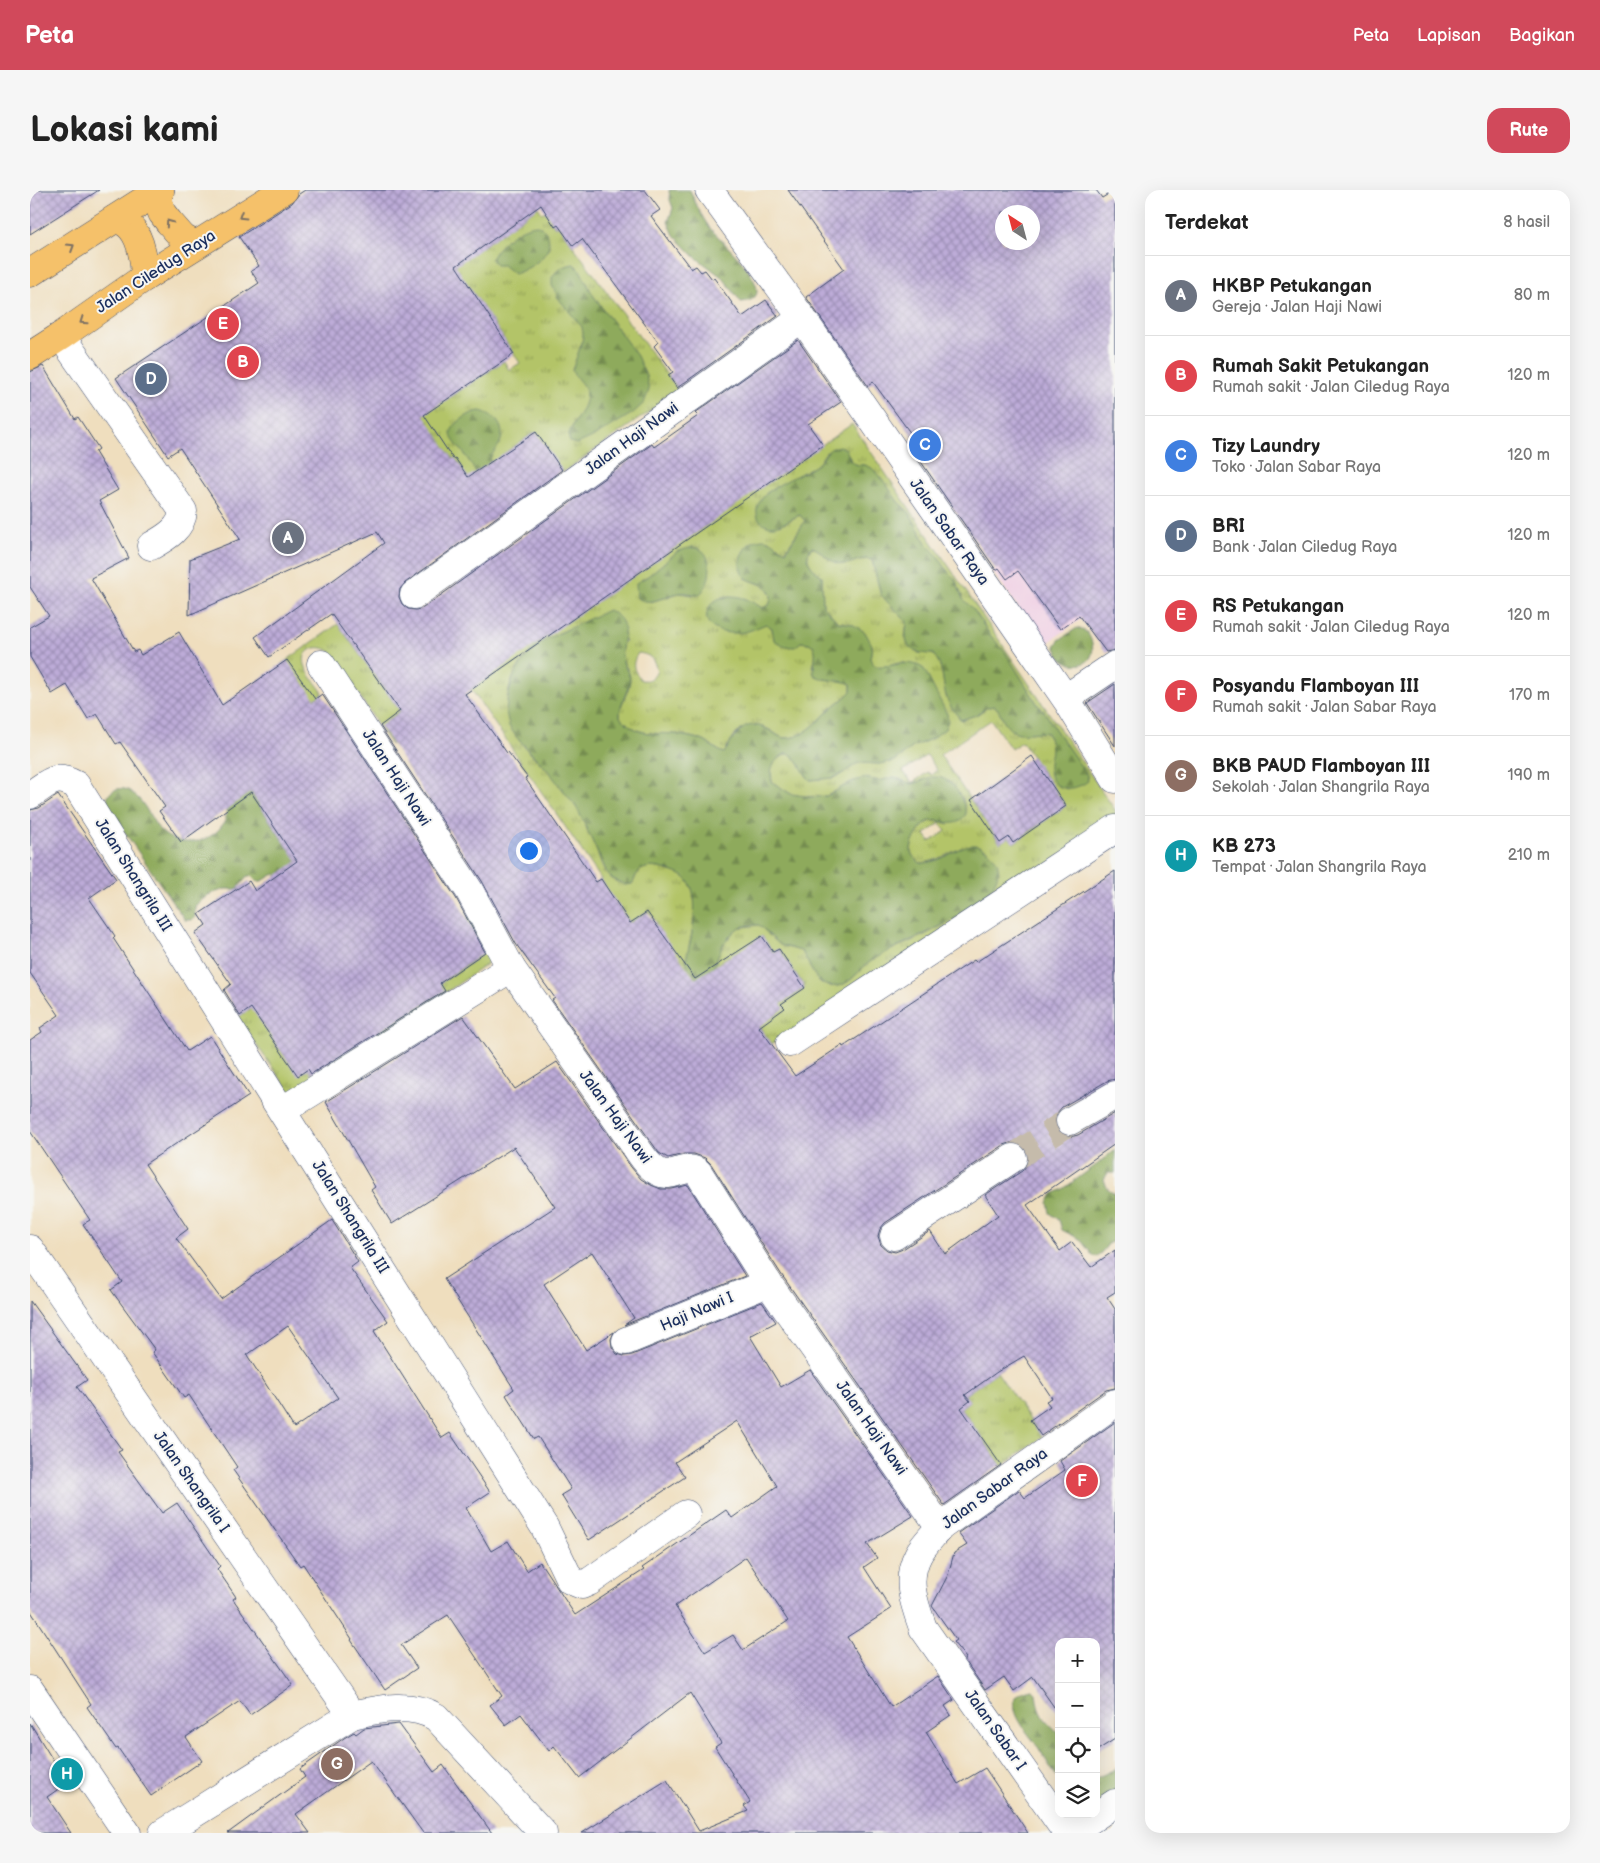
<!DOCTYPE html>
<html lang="id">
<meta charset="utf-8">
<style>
body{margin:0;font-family:"Balsamiq Sans",sans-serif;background:#f6f6f6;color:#222}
.controls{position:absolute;right:15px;bottom:15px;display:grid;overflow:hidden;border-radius:10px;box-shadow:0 5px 20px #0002}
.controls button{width:45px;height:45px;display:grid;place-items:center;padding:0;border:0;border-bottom:1px solid #e0e0e0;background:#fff;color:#222;font:25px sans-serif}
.compass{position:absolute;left:965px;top:15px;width:45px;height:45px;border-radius:50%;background:#fff;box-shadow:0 5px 20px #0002;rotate:324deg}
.you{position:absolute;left:498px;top:660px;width:18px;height:18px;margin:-12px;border:4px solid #fff;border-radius:50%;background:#1a73e8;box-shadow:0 0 0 8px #1a73e833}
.badge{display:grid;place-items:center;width:32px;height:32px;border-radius:50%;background:#d1495b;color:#fff;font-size:16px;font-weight:700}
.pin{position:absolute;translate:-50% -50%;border:2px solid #fff;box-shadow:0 1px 5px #0006}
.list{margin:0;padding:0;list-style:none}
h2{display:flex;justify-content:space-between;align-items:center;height:65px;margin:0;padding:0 20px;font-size:21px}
h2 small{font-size:16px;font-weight:400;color:#767676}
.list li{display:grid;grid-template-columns:32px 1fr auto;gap:15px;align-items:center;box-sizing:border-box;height:80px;padding:0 20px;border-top:1px solid #e0e0e0}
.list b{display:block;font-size:19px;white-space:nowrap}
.list p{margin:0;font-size:16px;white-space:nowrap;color:#767676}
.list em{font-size:16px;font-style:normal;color:#767676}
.icon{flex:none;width:28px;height:28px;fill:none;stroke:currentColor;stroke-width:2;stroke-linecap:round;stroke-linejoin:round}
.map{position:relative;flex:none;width:1085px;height:1643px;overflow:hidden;border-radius:15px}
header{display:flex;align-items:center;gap:30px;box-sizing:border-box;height:70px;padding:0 25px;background:#d1495b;color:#fff}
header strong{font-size:24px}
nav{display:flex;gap:28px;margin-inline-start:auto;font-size:18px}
.intro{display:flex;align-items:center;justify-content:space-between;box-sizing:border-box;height:120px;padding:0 30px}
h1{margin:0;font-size:35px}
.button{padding:12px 22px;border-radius:15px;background:#d1495b;color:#fff;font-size:18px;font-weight:700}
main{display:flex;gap:30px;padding:0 30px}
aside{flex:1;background:#fff;border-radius:15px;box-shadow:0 5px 20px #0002}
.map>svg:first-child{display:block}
.built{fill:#f0d0e4}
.grass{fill:url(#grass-tufts);stroke:#677a62;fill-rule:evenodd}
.forest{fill:url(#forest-firs);stroke:#546c5d}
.building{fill:url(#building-cross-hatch);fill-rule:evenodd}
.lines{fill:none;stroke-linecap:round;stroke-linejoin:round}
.minor-tunnel{stroke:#c5bbab;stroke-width:28;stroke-dasharray:28 14;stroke-linecap:butt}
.minor-casing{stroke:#3b496c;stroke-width:29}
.major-casing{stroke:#3b496c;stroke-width:29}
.minor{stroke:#fff;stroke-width:28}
.major{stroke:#f5c16b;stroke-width:28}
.oneway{stroke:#7d7164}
.labels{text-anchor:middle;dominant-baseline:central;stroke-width:4;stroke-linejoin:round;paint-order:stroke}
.street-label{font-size:16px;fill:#1b2f5e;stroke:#f6f6f2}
</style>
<header>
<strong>Peta</strong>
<nav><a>Peta</a><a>Lapisan</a><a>Bagikan</a></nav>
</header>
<div class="intro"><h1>Lokasi kami</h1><a class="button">Rute</a></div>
<main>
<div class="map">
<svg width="1085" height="1643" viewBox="0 0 1085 1643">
<defs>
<pattern id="grass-tufts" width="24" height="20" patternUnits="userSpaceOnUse" patternTransform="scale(1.25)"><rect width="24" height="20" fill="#b3c467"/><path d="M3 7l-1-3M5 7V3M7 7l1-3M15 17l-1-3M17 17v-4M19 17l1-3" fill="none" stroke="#91a058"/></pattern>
<pattern id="forest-firs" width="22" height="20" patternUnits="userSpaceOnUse" patternTransform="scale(1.25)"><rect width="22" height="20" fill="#8eaa5c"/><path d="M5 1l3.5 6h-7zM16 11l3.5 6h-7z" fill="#738b4f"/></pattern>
<pattern id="building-cross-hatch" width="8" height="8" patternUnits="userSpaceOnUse" patternTransform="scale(1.25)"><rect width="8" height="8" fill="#bdacd8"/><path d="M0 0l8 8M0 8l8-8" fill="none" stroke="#998cb2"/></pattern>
</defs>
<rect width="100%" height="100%" fill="#f6f6f2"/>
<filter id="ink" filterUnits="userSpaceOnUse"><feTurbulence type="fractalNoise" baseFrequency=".02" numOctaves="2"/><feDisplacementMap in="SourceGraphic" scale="10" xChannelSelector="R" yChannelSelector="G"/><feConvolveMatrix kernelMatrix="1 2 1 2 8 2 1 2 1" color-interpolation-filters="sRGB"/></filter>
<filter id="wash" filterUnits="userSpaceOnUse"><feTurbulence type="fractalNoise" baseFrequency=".0096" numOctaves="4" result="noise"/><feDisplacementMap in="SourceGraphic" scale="20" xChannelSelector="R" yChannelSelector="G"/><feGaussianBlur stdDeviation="1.12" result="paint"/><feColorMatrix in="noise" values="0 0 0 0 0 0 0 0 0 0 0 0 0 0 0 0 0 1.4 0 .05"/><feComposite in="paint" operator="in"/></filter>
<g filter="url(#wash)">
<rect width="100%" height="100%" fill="#efdebe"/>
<polygon class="built" points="1023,340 1051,429 1015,455 963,382"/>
<g class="grass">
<polygon points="508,17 512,23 517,20 524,30 521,32 525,37 528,35 649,201 533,282 505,242 429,295 432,277 425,268 423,269 390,220 413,212 474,171 479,180 490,173 425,76"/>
<path d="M822,234L1085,620V631L742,854L716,817L740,829L754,818L751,814L775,797L749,759L743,762L732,746L700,768L699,766L686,775L698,792L677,806L620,739L627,733L618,721L600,733L596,727L527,751L498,771L490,759L571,689L441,499ZM796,262L819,265L821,272L828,275H835L847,283L868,312L879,322L897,355L908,366L918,382L925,389L933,409L944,420L960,445L975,462L1008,515L1016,524L1025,539L1057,585L1037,599C1015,593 1020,580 1022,563C1022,556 1020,550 1017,543C1005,540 988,548 978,536C973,530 971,522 965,516L958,517L946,525L931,530C925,522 919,515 916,506C912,491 914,476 903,464L888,463L875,447L877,432L851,405L842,370C829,366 824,375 812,374C799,373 793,361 782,356C772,369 781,378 792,386L793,416L808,432L822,434L842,455L840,469L845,476L852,477L873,472L897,485L906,505L917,524L903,548L883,557L865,571L850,574L828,573L810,585L802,588L780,590L764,566L758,563L745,571L741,577L742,592L761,604L783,607L797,606L821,592L835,588L850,591L864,587L881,594L899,588L919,593L933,609L936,624L918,634C913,632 907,630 902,631C892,633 881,650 881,660C881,666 886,669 890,673C917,672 933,646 957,660L962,699C946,720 899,744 874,754C863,759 851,764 840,772C827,781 819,799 799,796C783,793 780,772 771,761L750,755L729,735L707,738L692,756L683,778L656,769C661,750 672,705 657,690C652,684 644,682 637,680C628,677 613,675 607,683C605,687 605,690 602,694C595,695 588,693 581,688C572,681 569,665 564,655C559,642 553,628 546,617C538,605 528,592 518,581C502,564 478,546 477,520C475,495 491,466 512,452C526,443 542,438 557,431L595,450C584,470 601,476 600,490C599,504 589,514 590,527C614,552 629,539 656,546C661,547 669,549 674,551C682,555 686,560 694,563C698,557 702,547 707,543C717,536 729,534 740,540C746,544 750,548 757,548C776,548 790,528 804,516C810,511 816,507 821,501V493L814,491L790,489L783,477L786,464L785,456L779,453L744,450L742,438L736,434L708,443L714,408L732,418L739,415C747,397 728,394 715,388L745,354L755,361L775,331L770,325L750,335L736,303L788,274ZM648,361L663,405L649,403L621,412L612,389L618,386ZM608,463C620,464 625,470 627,481C623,489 620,491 611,490C603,480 601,474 608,463ZM961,530L981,559L992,552L1036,616L984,653L979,647L970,653L910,565ZM897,565L907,580L901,585L898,582L882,593L873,581ZM910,633L916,641L900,652L895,644Z"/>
<path d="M308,434L370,521L365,525L374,547L361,555L302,463C290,452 270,459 275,475C278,485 288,495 293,503L285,509L250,475Z"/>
<polygon points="441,725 461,763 457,774 392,819 261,903 207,828 230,812 312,854 385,811 445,769 434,731"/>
<polygon points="967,1182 1012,1247 972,1276 931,1218 939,1211 935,1205"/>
</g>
<g class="forest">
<path d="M639,0H660C666,14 671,26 680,38C690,50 757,109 711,112L693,88L664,66L644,45L638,32L643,18L640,10Z"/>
<path d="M507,35C519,40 523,55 514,65C508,73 494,81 484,84L473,75H466L461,69C469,53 489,36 507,35Z"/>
<path d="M544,74L550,80L563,105L607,166L616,186L619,200L614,213L603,223L567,245L547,254L540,252L538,245C543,232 562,211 554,197C550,191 545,187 542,180L552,152L553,144L552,137L528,108L522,95V88C527,78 533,76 544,74Z"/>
<path d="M450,221C465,224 478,239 469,255C465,262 460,264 460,273L447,285C442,276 438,268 432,261C420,247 415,242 432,229C438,225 442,222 450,221Z"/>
<path d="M809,256L816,259L821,272L828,275H835L842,278L856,294L868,312L879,322L897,355L908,366L918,382L925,389L933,409L944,420L960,445L975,462L1008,515L1016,524L1025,539L1057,585L1058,591C1044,602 1020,602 1019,579C1018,563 1025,562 1017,543C1006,540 991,547 981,540C973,534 972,522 965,516L958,517L946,525L931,530C925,522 919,516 916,506C912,491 914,476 903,464C878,464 873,455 877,432L851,405L842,370C829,366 824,375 812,374C799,373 793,361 782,357C772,369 781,378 792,386L793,416L808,432L822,434L835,442L842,455L840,469L845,476C862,478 878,467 894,479L917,524L918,531L915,539L903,548L883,557L865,571L850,574L828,573L810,585L802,588L780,590C771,582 771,569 757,563C744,570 739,577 742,592L761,604L783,607L797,606L821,592L835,588L849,591L864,587L882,594C889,593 897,587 904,587C923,586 934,609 936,624C922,644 911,624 896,633C890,637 881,653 881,660C881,666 886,669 890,673C898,673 905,671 912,668C926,662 938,649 954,658C963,664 970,672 968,683C961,720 893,743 863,759C855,763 847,767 840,772C826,782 818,799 799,796C783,793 780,772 771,761L750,755L729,735C723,735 715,735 709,738C696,745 684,771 682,785L668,791L657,775L656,769C661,750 672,706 657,690C652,684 644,682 637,680C628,677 614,675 608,683C605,686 605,690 602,694L595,695L581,688L577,683L547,618L519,582L487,548L479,536L476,521L478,506L484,485L496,467L506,456L517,449L578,420C607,434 587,451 593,471C595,480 602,485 599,494C596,506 589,515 590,527C614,552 629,539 655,546C661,547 669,549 674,551C681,555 686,560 694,563C706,545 714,526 739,540C745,543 749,548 756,548C776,548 790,528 804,516C810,511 816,507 821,501V494C809,489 795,492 784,485C783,475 787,467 784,456L779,453L771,452L765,457C757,457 751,455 744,450L742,438L736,434C726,438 717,443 706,443C651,445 681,380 732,418L739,415C741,410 742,406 739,401C732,388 710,396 710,374C710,367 713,361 717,356C722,351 728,349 735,349C743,350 749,358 756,361L775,331L770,325C761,328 751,337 741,336C722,333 724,314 736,304C746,294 772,284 786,275C796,268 794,259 809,256Z"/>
<path d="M663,357C685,359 683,393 670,404C663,405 656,402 650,403C634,405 622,417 607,408L606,393L618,386L648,361Z"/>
<path d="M1047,438L1057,442C1073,466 1053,485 1031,468L1025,456L1029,450Z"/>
<path d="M203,576L258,658L282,666L249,687L246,684C238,685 235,693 226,691L221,686H218L207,699H195L178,705L165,716V727L162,730H155L78,618C72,603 89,593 101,602C113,610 118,623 126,635C139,655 167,657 185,643C192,637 198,629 196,620L192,614Z"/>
<path d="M1085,959V983H1078L1074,989L1077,998L1085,1004V1049C1076,1054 1074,1062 1066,1067L1063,1066L1050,1049L1032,1040L1029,1030L1020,1023L1018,1013L1023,1004L1033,999L1073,970Z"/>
<path d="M1002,1499L1006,1503C1008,1524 1014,1529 1029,1543V1590C1021,1579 1015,1568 1008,1557C997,1542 964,1506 1002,1499Z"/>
<polygon points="1085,1579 1085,1606 1066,1613 1066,1588"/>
</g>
<g id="blocks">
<g class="building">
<polygon points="0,0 69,0 0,44"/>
<path d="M275,0H615L630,20L621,26L661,79L666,76L671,82L675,80L682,89L684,88L712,127L736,110L748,126L647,198L638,185L643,182L624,156L628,152L552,49L543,56L528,35L525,37L511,15L426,76L484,164L394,225L423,269L425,268L438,287L506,242L532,280L375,393L370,399L369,407L372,414L378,419L386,420L393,418L622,254L624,257L668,226L665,223L768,150L811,212L778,234L793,255L435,504L477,563L478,562L497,587L495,588L566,692L571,689L600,733L617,722L665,789L732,746L743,762L749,759L775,798L751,814L755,818L729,837L765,886L812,855L813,857L944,770L946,772L1085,681V889L1077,891L1032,917L1027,923L1024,931L1026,938L1032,944L1040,947L1048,945L1085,923V954L997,1015L1030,1061L1042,1052L1061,1077L1085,1060V1102L1077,1107L1085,1119V1198L1076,1200L1011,1246L1000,1230L1020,1216L1016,1211L1022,1208L994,1166L967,1182L935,1205L940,1211L931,1218L971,1275L914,1315L751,1084L681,974L675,968L664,964H654L638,968L629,963L522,810L525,808L486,754L452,691L350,536L370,521L301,424L239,467L225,447L354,353L347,342L159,425L160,369L210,349L150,258L138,266L86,188L229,93L221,81L229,76L209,47L262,13L269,4ZM983,952L990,954L996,959L999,968L997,975L992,981L955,1005L968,1025L915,1064L900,1041L873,1059L865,1062L857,1060L851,1055L848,1046L850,1039L855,1033L974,955Z"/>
<path d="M758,0H1066L1072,8L1085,0V460L1076,462L1049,426L1030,439L988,381L977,389L969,378L966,380L878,253L884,248L843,192L838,196L776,107L814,79ZM972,22H1002V52H972Z"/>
<polygon points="13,176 45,229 48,227 69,259 65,262 88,300 69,311 99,368 61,388 104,462 108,460 111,465 149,442 192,515 257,470 285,509 292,504 426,708 455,762 410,793 415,801 281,884 278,879 268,886 221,818 210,826 194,800 201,794 165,743 176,735 169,724 219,691 225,701 267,671 221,602 151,652 129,621 135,617 90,552 86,554 67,524 58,529 37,495 22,504 0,467 0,437 19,426 0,397 0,182"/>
<polygon points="1085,494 1085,556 1057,513"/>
<polygon points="1002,566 1036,616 983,653 979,647 970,653 941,610"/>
<path d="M28,605L86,689L59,708L85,746L83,748L157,861L180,846L219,906L115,974L158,1039L146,1048L191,1109L302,1030L328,1072L320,1078L358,1131L344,1141L412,1248L420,1243L460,1302L436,1318L461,1361L478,1351L497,1381L510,1372L545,1425L614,1380L612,1378L696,1320L702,1328L747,1296L707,1231L645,1272L655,1287L559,1350L531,1305L541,1299L508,1247L504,1249L476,1205L484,1199L414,1089L525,1017L484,957L362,1034L341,1000L345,997L296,912L433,826L485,899L527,872L601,977L611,989L621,995L631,999H641L658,995L715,1086L594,1135L604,1128L562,1062L514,1094L556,1160L584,1142L581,1149L582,1157L587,1164L594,1166L602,1165L732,1112L746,1132L720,1146L751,1197L780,1180L883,1326L837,1354L847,1368L834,1377L861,1419L817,1447L861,1517L908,1486L924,1510L915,1516L921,1525L896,1542L928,1594L955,1578L998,1643H552L637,1590L669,1641L718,1621L714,1616L720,1612L685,1557L691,1553L660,1503L549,1588L524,1556L519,1561L491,1524L476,1535L460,1515L472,1506L418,1425L371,1455L387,1478L355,1500L321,1450L322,1449L273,1374L270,1376L203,1280L207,1277L159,1205L154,1208L122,1162L125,1160L81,1100L92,1092L53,1034L60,1030L0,941V850L12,842L10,838L29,825L0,783V620L9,618ZM258,1136L308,1208L264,1238L217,1165ZM716,1367L758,1431L713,1460L703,1445L675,1462L645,1416Z"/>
<polygon points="0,1111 57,1190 47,1197 92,1260 88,1262 132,1323 147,1313 190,1376 187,1379 206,1407 203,1409 263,1495 220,1525 210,1511 156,1547 172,1571 121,1606 88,1558 86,1559 57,1517 61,1514 0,1420"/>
<polygon points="1085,1232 1085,1549 1066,1561 1066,1452 1029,1452 1029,1524 1003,1487 984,1501 974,1487 955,1500 934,1469 936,1468 923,1452 926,1450 902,1416 918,1385 924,1363 937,1355 928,1343 989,1300 995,1308 1035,1280 1030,1271"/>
<polygon points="0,1533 37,1593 17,1607 41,1643 0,1643"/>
<polygon points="369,1534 404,1582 413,1575 462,1643 393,1643 341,1571 266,1624 280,1643 198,1643 275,1587 270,1579 314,1548 324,1542 326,1544 334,1538"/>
</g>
</g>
</g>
<g filter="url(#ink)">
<use href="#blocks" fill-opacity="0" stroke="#3b496c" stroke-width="1"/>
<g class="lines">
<polyline class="minor-tunnel" points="983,968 1040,931"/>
<defs>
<g id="minor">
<polyline points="679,0 772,128 1038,512 1085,589"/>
<path d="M31,146L153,321C152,339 135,348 121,356"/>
<polyline points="384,405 772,128"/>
<path d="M291,474L439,700L481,778L603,953C611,964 622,985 638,984C649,983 657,975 668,982L738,1093L910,1337"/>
<polyline points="1036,508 1085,475"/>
<path d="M0,605C19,593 24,583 46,595L515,1338L540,1390L552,1395L559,1392L656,1324"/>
<polyline points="760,853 1085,639"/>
<polyline points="253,920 481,778"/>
<polyline points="1040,931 1085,905"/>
<polyline points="864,1046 983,968"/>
<polyline points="0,1059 322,1525"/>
<polyline points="596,1151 738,1093"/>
<polyline points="0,1500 97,1643"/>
<path d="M133,1643L322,1525C350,1519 380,1512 406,1527L513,1643"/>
<path d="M1037,1643L893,1438C884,1413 875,1390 888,1365C893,1355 903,1346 910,1337L1085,1213"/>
<polyline points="1041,1643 1085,1613"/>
</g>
<g id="major">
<polyline points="130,1 127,8 132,23 139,32 153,48 166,55"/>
<path d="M85,29C110,33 114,67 115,87"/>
<polyline points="0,83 130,0"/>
<polyline points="0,166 31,146 115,87 254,0"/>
</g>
</defs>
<use href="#minor" class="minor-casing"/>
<use href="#major" class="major-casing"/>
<use href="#minor" class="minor"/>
<use href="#major" class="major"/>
</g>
<defs><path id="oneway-chevron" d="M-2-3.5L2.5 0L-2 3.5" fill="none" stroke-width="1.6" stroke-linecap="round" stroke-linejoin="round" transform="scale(1.25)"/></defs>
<g class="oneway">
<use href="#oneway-chevron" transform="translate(212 26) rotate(148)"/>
<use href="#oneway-chevron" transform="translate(139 33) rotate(-125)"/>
<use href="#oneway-chevron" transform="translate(41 57) rotate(-32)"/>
<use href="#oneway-chevron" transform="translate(53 131) rotate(145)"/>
</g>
</g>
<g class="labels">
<g class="street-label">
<text transform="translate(126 82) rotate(-33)">Jalan Ciledug Raya</text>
<text transform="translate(602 249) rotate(-36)">Jalan Haji Nawi</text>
<text transform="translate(919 342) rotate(55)">Jalan Sabar Raya</text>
<text transform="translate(366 588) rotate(57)">Jalan Haji Nawi</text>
<text transform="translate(103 685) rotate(58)">Jalan Shangrila III</text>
<text transform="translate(585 927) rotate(54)">Jalan Haji Nawi</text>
<text transform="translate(320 1027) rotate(58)">Jalan Shangrila III</text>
<text transform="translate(667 1122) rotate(-23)">Haji Nawi I</text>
<text transform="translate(841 1238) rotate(55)">Jalan Haji Nawi</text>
<text transform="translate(161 1292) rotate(55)">Jalan Shangrila I</text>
<text transform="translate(965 1299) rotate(-36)">Jalan Sabar Raya</text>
<text transform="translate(965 1540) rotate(55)">Jalan Sabar I</text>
</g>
</g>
</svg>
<div class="controls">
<button>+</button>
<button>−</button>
<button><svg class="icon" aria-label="locate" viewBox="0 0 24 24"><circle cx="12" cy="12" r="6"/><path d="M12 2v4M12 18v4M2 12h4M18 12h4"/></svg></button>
<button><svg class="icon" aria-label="layers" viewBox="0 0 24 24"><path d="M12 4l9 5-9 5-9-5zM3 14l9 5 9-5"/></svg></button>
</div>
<svg class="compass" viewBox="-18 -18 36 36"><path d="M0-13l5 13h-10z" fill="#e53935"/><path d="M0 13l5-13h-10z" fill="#767676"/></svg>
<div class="you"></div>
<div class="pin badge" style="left:258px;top:348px;background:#6b7280">A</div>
<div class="pin badge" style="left:213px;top:172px;background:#e0444e">B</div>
<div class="pin badge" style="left:895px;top:255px;background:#3f7fe0">C</div>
<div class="pin badge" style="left:121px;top:189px;background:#5c6f8a">D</div>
<div class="pin badge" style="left:193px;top:134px;background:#e0444e">E</div>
<div class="pin badge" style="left:1052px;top:1291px;background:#e0444e">F</div>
<div class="pin badge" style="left:307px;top:1574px;background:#8d6e63">G</div>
<div class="pin badge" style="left:37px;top:1584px;background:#0f9aa8">H</div>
</div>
<aside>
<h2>Terdekat<small>8 hasil</small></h2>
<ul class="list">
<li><span class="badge" style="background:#6b7280">A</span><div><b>HKBP Petukangan</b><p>Gereja · Jalan Haji Nawi</p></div><em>80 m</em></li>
<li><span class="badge" style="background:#e0444e">B</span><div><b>Rumah Sakit Petukangan</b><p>Rumah sakit · Jalan Ciledug Raya</p></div><em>120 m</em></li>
<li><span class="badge" style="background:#3f7fe0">C</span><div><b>Tizy Laundry</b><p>Toko · Jalan Sabar Raya</p></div><em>120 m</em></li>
<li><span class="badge" style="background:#5c6f8a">D</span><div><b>BRI</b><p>Bank · Jalan Ciledug Raya</p></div><em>120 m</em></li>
<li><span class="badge" style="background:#e0444e">E</span><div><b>RS Petukangan</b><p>Rumah sakit · Jalan Ciledug Raya</p></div><em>120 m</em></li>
<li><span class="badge" style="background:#e0444e">F</span><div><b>Posyandu Flamboyan III</b><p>Rumah sakit · Jalan Sabar Raya</p></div><em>170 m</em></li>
<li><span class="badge" style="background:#8d6e63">G</span><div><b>BKB PAUD Flamboyan III</b><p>Sekolah · Jalan Shangrila Raya</p></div><em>190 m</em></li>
<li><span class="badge" style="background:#0f9aa8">H</span><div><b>KB 273</b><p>Tempat · Jalan Shangrila Raya</p></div><em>210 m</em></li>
</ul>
</aside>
</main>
